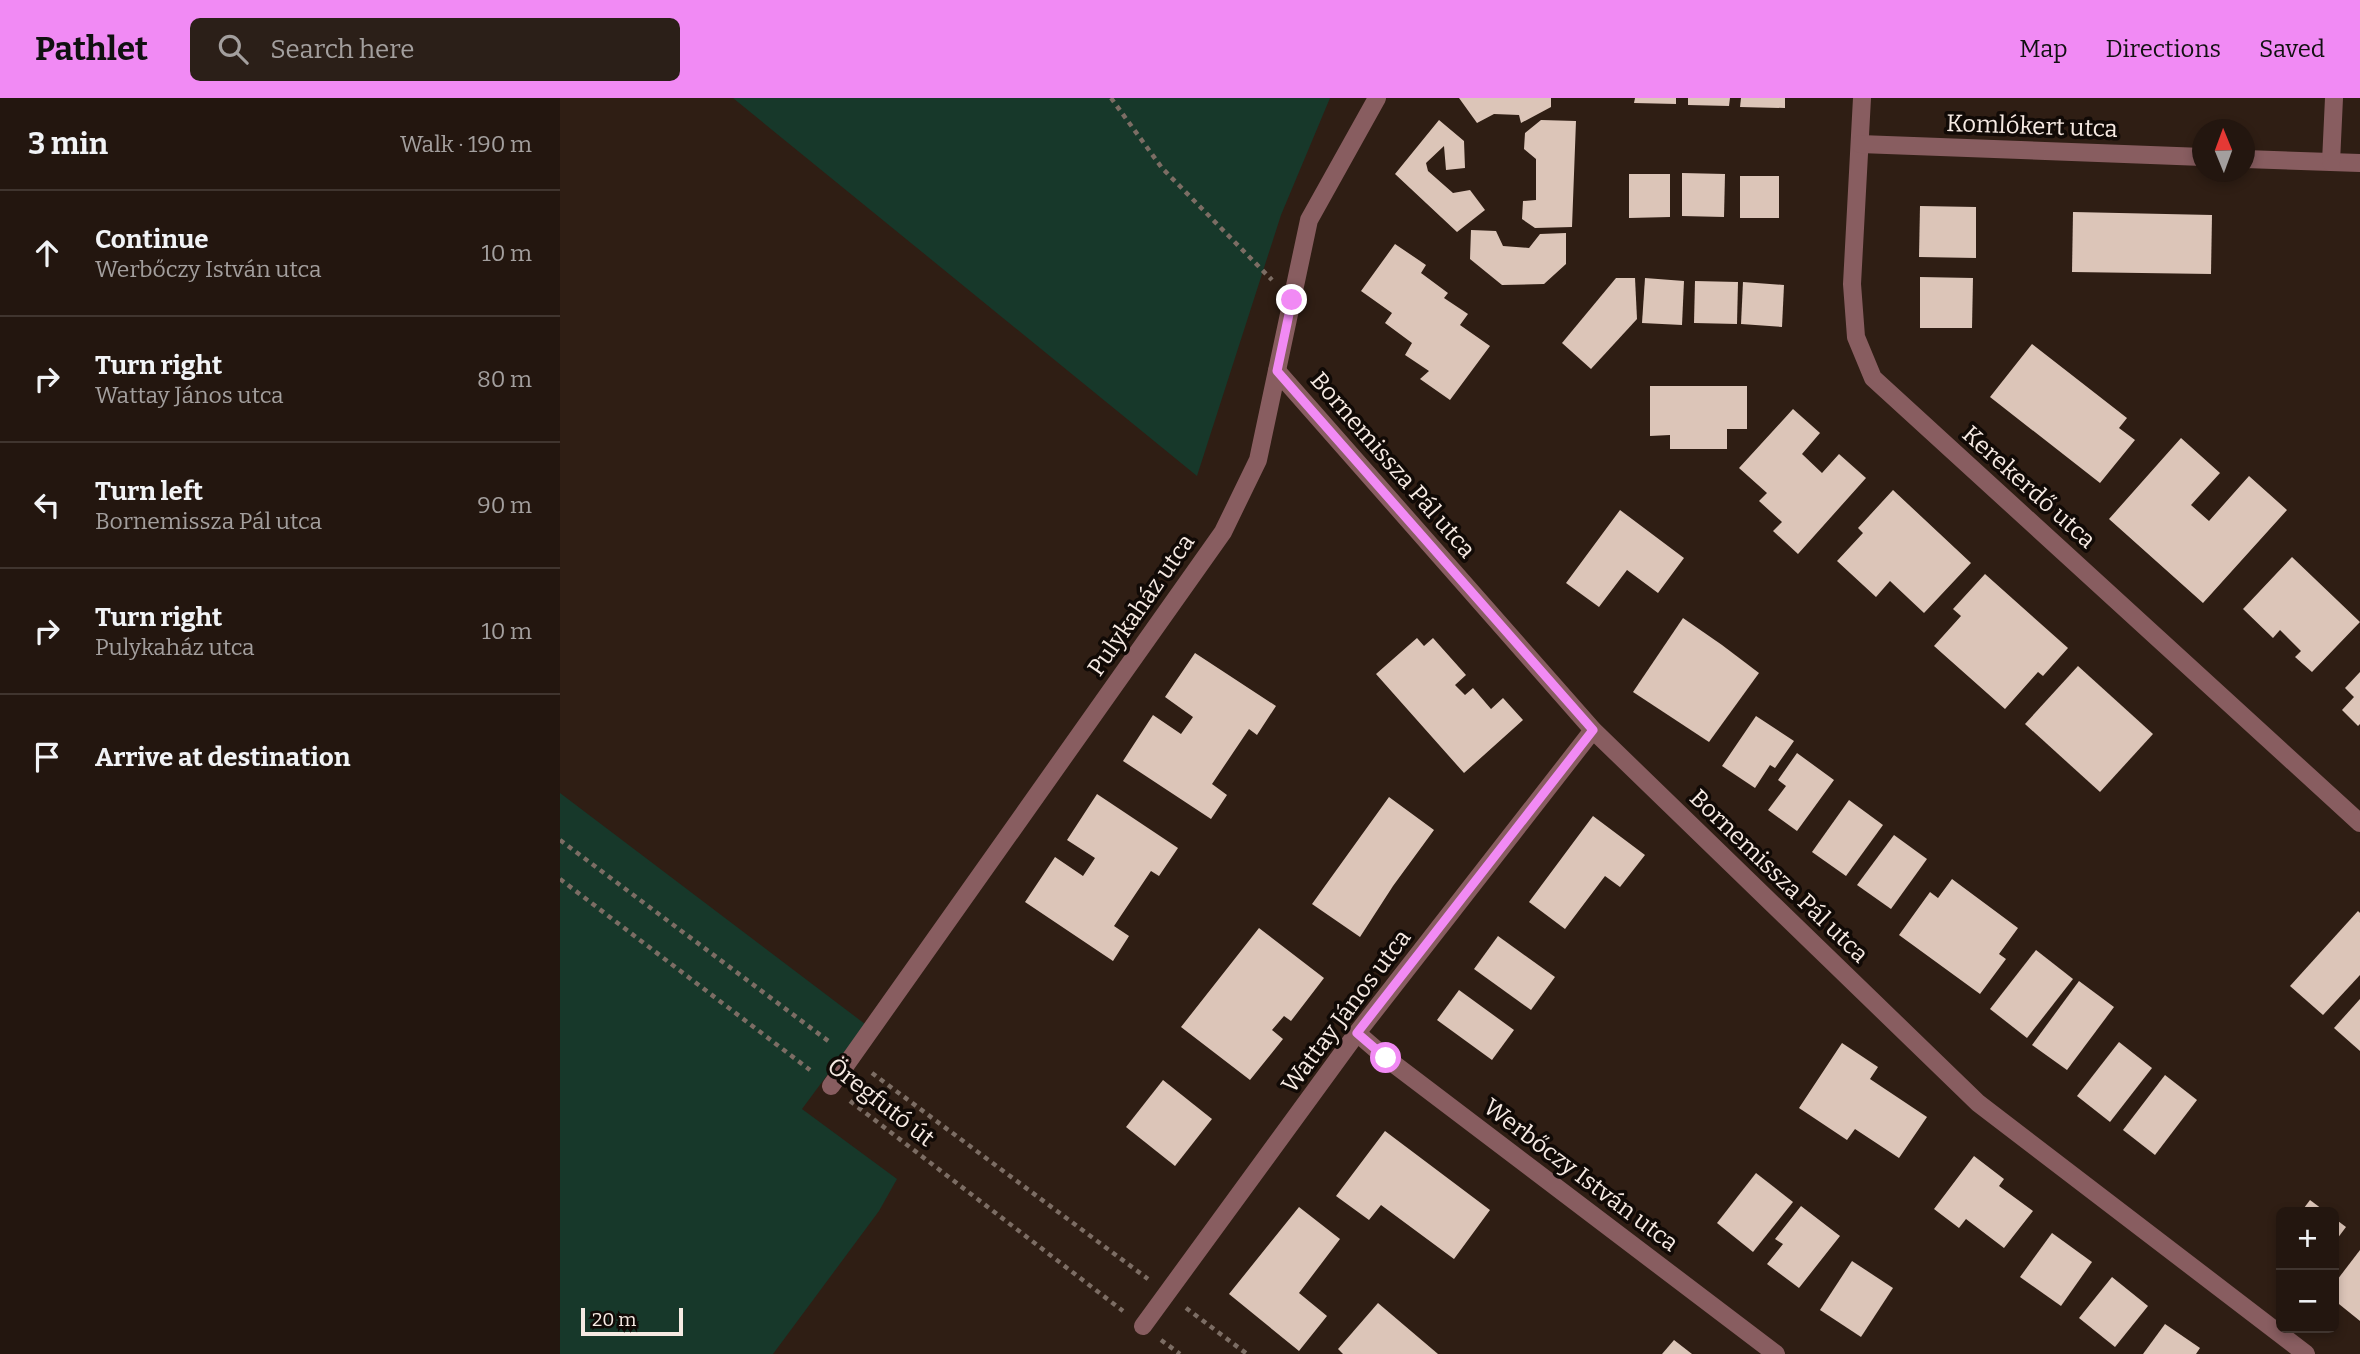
<!DOCTYPE html>
<meta charset="utf-8">
<style>
body{margin:0;font-family:Bitter,serif;background:#2b1f18;color:#f1f3f6}
.controls{position:absolute;right:21px;bottom:21px;display:grid;overflow:hidden;border-radius:10px;box-shadow:0 4px 10px #0003}
.controls button{width:63px;height:63px;display:grid;place-items:center;padding:0;border:0;border-bottom:2px solid #40352f;background:#23160f;color:#f1f3f6;font:35px sans-serif}
.compass{position:absolute;left:1632px;top:21px;width:63px;height:63px;border-radius:50%;background:#23160f;box-shadow:0 4px 10px #0003;rotate:359deg}
.scale{position:absolute;left:21px;bottom:18px;width:102px;box-sizing:border-box;padding-left:7px;border:4px solid #f6eae3;border-top:0;font-size:19px;line-height:24px;white-space:nowrap;color:#f6eae3;-webkit-text-stroke:5px #110a06;paint-order:stroke}
.stop{position:absolute;width:21px;height:21px;margin:-16px;border:5px solid #f18af4;border-radius:50%;background:#fff}
.stop.end{background:#f18af4;border-color:#fff;box-shadow:0 2px 7px #0008}
.list{margin:0;padding:0;list-style:none}
h2{display:flex;justify-content:space-between;align-items:center;height:91px;margin:0;padding:0 28px;font-size:30px}
h2 small{font-size:23px;font-weight:400;color:#a39f9e}
.list li{display:grid;grid-template-columns:46px 1fr auto;gap:21px;align-items:center;box-sizing:border-box;height:126px;padding:0 28px;border-top:2px solid #40352f}
.list b{display:block;font-size:26px;white-space:nowrap}
.list p{margin:0;font-size:23px;white-space:nowrap;color:#a39f9e}
.list em{font-size:23px;font-style:normal;color:#a39f9e}
.icon{flex:none;width:38px;height:38px;fill:none;stroke:currentColor;stroke-width:2;stroke-linecap:round;stroke-linejoin:round}
.map{position:relative;flex:none;width:1800px;height:1256px;overflow:hidden}
header{display:flex;align-items:center;gap:42px;box-sizing:border-box;height:98px;padding:0 35px;background:#f18af4;color:#111}
header strong{font-size:33px}
nav{display:flex;gap:38px;margin-inline-start:auto;font-size:24px}
.search{width:490px;height:63px;background:#2b1f18;display:flex;align-items:center;gap:18px;box-sizing:border-box;padding:0 24px;border-radius:10px;color:#a39f9e;font-size:26px}
main{display:flex}
aside{flex:1;background:#23160f}
.map>svg:first-child{display:block}
.green{fill:#17382a}
.building{fill:#dcc5b8}
.lines{fill:none;stroke-linecap:round;stroke-linejoin:round}
.path{stroke:#7c6d64;stroke-width:4.5;stroke-dasharray:5 5;stroke-linecap:butt}
.street{stroke:#885d60;stroke-width:18}
.route{stroke:#f18af4;stroke-width:9}
.labels{text-anchor:middle;dominant-baseline:central;stroke-width:7;stroke-linejoin:round;paint-order:stroke}
.street-label{font-size:24px;fill:#f6eae3;stroke:#110a06}
</style>
<header>
<strong>Pathlet</strong>
<div class="search"><svg class="icon" aria-label="search" viewBox="0 0 24 24"><circle cx="10" cy="10" r="6"/><path d="M15 15l6 6"/></svg>Search here</div>
<nav><a>Map</a><a>Directions</a><a>Saved</a></nav>
</header>
<main>
<aside>
<h2>3 min<small>Walk · 190 m</small></h2>
<ul class="list">
<li><svg class="icon" aria-label="ahead" viewBox="0 0 24 24"><path d="M12 20V5M6 11l6-6 6 6"/></svg><div><b>Continue</b><p>Werbőczy István utca</p></div><em>10 m</em></li>
<li><svg class="icon" aria-label="right" viewBox="0 0 24 24"><path d="M7 20v-9h11M14 6l5 5-5 5"/></svg><div><b>Turn right</b><p>Wattay János utca</p></div><em>80 m</em></li>
<li><svg class="icon" aria-label="left" viewBox="0 0 24 24"><path d="M17 20v-9H6M10 6l-5 5 5 5"/></svg><div><b>Turn left</b><p>Bornemissza Pál utca</p></div><em>90 m</em></li>
<li><svg class="icon" aria-label="right" viewBox="0 0 24 24"><path d="M7 20v-9h11M14 6l5 5-5 5"/></svg><div><b>Turn right</b><p>Pulykaház utca</p></div><em>10 m</em></li>
<li><svg class="icon" aria-label="arrive" viewBox="0 0 24 24"><path d="M6 21V4h12l-3 4 3 4H6"/></svg><div><b>Arrive at destination</b></div></li>
</ul>
</aside>
<div class="map">
<svg width="1800" height="1256" viewBox="0 0 1800 1256">
<rect width="100%" height="100%" fill="#2f1e14"/>
<g class="green">
<polygon points="173,0 770,0 721,117 637,378"/>
<polygon points="0,695 305,926 242,1011 337,1081 319,1113 213,1256 0,1256"/>
</g>
<g class="building">
<polygon points="899,0 991,0 991,9 961,25 959,17 934,16 917,25"/>
<polygon points="1075,0 1116,0 1116,6 1074,5"/>
<polygon points="1128,0 1170,0 1169,8 1128,7"/>
<polygon points="1181,0 1225,0 1225,10 1180,9"/>
<polygon points="879,22 904,43 905,70 886,72 884,48 866,65 868,73 893,95 910,92 925,112 897,134 835,76"/>
<polygon points="981,22 1016,23 1012,129 975,130 962,121 963,103 976,102 976,61 964,51 965,35"/>
<polygon points="1122,75 1165,76 1164,119 1122,118"/>
<polygon points="1069,76 1110,76 1110,119 1069,120"/>
<rect x="1180" y="78" width="39" height="42"/>
<polygon points="1360,108 1416,109 1416,160 1359,159"/>
<polygon points="1513,114 1652,117 1651,176 1512,174"/>
<polygon points="911,132 936,133 943,148 969,150 980,136 1006,135 1006,166 984,186 942,187 910,161"/>
<polygon points="835,146 866,167 861,175 888,195 884,200 908,216 900,227 930,248 890,302 860,281 869,273 845,257 852,245 825,225 832,215 801,193"/>
<polygon points="1360,179 1413,180 1412,230 1360,230"/>
<polygon points="1056,180 1075,180 1077,221 1031,271 1002,245"/>
<polygon points="1085,180 1124,183 1122,227 1082,225"/>
<polygon points="1135,183 1178,184 1177,226 1134,225"/>
<polygon points="1183,184 1224,187 1222,229 1181,226"/>
<polygon points="1472,246 1567,320 1559,330 1575,342 1540,385 1430,299"/>
<polygon points="1090,288 1187,288 1187,331 1167,331 1167,351 1110,351 1110,337 1090,338"/>
<polygon points="1233,311 1260,335 1242,356 1262,375 1279,356 1306,380 1238,456 1213,433 1222,424 1199,403 1207,395 1179,370"/>
<polygon points="1621,340 1660,375 1631,407 1649,423 1689,378 1727,412 1643,505 1549,421"/>
<polygon points="1333,392 1411,465 1364,515 1330,483 1316,499 1277,463 1303,435 1298,430"/>
<polygon points="1060,412 1124,460 1098,495 1067,472 1039,509 1006,485"/>
<polygon points="1732,459 1800,524 1752,574 1735,559 1741,553 1720,532 1713,540 1683,511"/>
<polygon points="1425,476 1508,550 1483,578 1478,574 1445,611 1374,548 1401,518 1393,511"/>
<polygon points="1123,520 1162,547 1199,575 1149,644 1073,594"/>
<polygon points="857,540 864,548 873,540 906,577 895,587 905,597 913,590 931,611 943,600 963,622 904,675 816,576"/>
<polygon points="635,555 716,608 697,637 689,631 652,686 667,697 651,721 563,663 593,617 621,636 633,619 605,599"/>
<polygon points="1518,568 1593,636 1540,694 1465,626"/>
<polygon points="1800,574 1800,626 1798,628 1782,612 1794,599 1785,590"/>
<polygon points="1196,618 1234,643 1215,670 1210,667 1195,690 1162,668"/>
<polygon points="1237,655 1274,682 1237,733 1208,712 1226,688 1218,682"/>
<polygon points="537,696 618,750 599,778 591,773 554,828 569,838 553,863 465,804 495,759 523,778 535,760 507,742"/>
<polygon points="829,699 874,732 833,788 800,839 752,806"/>
<polygon points="1289,702 1323,727 1286,778 1252,754"/>
<polygon points="1033,718 1085,757 1060,789 1045,778 1005,831 969,804"/>
<polygon points="1334,737 1367,761 1331,811 1297,787"/>
<polygon points="1392,781 1458,830 1439,856 1446,861 1420,896 1339,837 1370,794 1378,800"/>
<polygon points="1798,813 1800,815 1800,877 1763,917 1730,888"/>
<polygon points="699,830 764,880 731,923 724,918 712,932 723,941 690,982 621,929"/>
<polygon points="938,838 995,879 971,912 914,871"/>
<polygon points="1476,852 1513,881 1467,940 1430,911"/>
<polygon points="1519,883 1554,909 1507,972 1472,947"/>
<polygon points="899,892 954,932 932,962 877,922"/>
<polygon points="1800,901 1800,953 1774,930"/>
<polygon points="1559,944 1592,970 1550,1024 1517,998"/>
<polygon points="1282,945 1318,969 1310,981 1367,1019 1339,1060 1295,1031 1287,1042 1239,1010"/>
<polygon points="1605,977 1637,1002 1595,1057 1563,1032"/>
<polygon points="603,982 652,1021 615,1068 566,1029"/>
<polygon points="825,1033 930,1112 894,1161 821,1107 809,1122 776,1098"/>
<polygon points="1414,1058 1444,1081 1439,1088 1473,1113 1444,1150 1406,1121 1399,1130 1374,1111"/>
<polygon points="1196,1075 1233,1104 1193,1154 1157,1125"/>
<polygon points="1750,1102 1766,1114 1741,1114"/>
<polygon points="1241,1108 1280,1138 1239,1190 1207,1166 1223,1146 1215,1141"/>
<polygon points="739,1109 780,1141 739,1195 767,1218 739,1253 669,1196"/>
<polygon points="1774,1120 1786,1129 1774,1145"/>
<polygon points="1492,1135 1532,1164 1501,1208 1460,1179"/>
<polygon points="1800,1152 1800,1223 1774,1202 1774,1186"/>
<polygon points="1292,1163 1333,1190 1301,1239 1260,1212"/>
<polygon points="1552,1179 1588,1208 1555,1249 1519,1220"/>
<polygon points="818,1205 878,1256 783,1256 778,1251"/>
<polygon points="1605,1226 1640,1250 1636,1256 1583,1256"/>
<polygon points="1114,1242 1132,1256 1102,1256"/>
</g>
<g class="lines">
<g class="path">
<polyline points="551,0 602,70 712,182"/>
<polyline points="0,742 271,945"/>
<polyline points="0,781 250,972"/>
<polyline points="312,975 588,1181"/>
<polyline points="290,1003 563,1213"/>
<polyline points="626,1210 687,1256"/>
<polyline points="601,1242 620,1256"/>
</g>
<g class="street">
<polyline points="1302,0 1292,186 1296,239 1313,280 1800,725"/>
<polyline points="1300,46 1643,59"/>
<polyline points="1685,61 1800,65"/>
<polyline points="1771,64 1774,0"/>
<polyline points="717,273 1033,632 1418,1005 1746,1256"/>
<polyline points="797,935 826,960 1216,1256"/>
<polyline points="271,988 663,434 698,362 749,122 817,0"/>
<polyline points="583,1228 797,935 1033,632"/>
</g>
</g>
<g class="lines">
<polyline class="route" points="732,202 717,273 1033,632 797,935 826,960"/>
</g>
<g class="labels">
<g class="street-label">
<text transform="translate(1472 28) rotate(2)">Komlókert utca</text>
<text transform="translate(833 367) rotate(49)">Bornemissza Pál utca</text>
<text transform="translate(1469 389) rotate(42)">Kerekerdő utca</text>
<text transform="translate(581 507) rotate(-55)">Pulykaház utca</text>
<text transform="translate(1219 778) rotate(44)">Bornemissza Pál utca</text>
<text transform="translate(786 913) rotate(-53)">Wattay János utca</text>
<text transform="translate(321 1004) rotate(38)">Öregfutó út</text>
<text transform="translate(1021 1077) rotate(37)">Werbőczy István utca</text>
</g>
</g>
</svg>
<div class="controls">
<button>+</button>
<button>−</button>
</div>
<svg class="compass" viewBox="-18 -18 36 36"><path d="M0-13l5 13h-10z" fill="#e53935"/><path d="M0 13l5-13h-10z" fill="#a39f9e"/></svg>
<div class="scale">20 m</div>
<div class="stop" style="left:826px;top:960px"></div>
<div class="stop end" style="left:732px;top:202px"></div>
</div>
</main>
